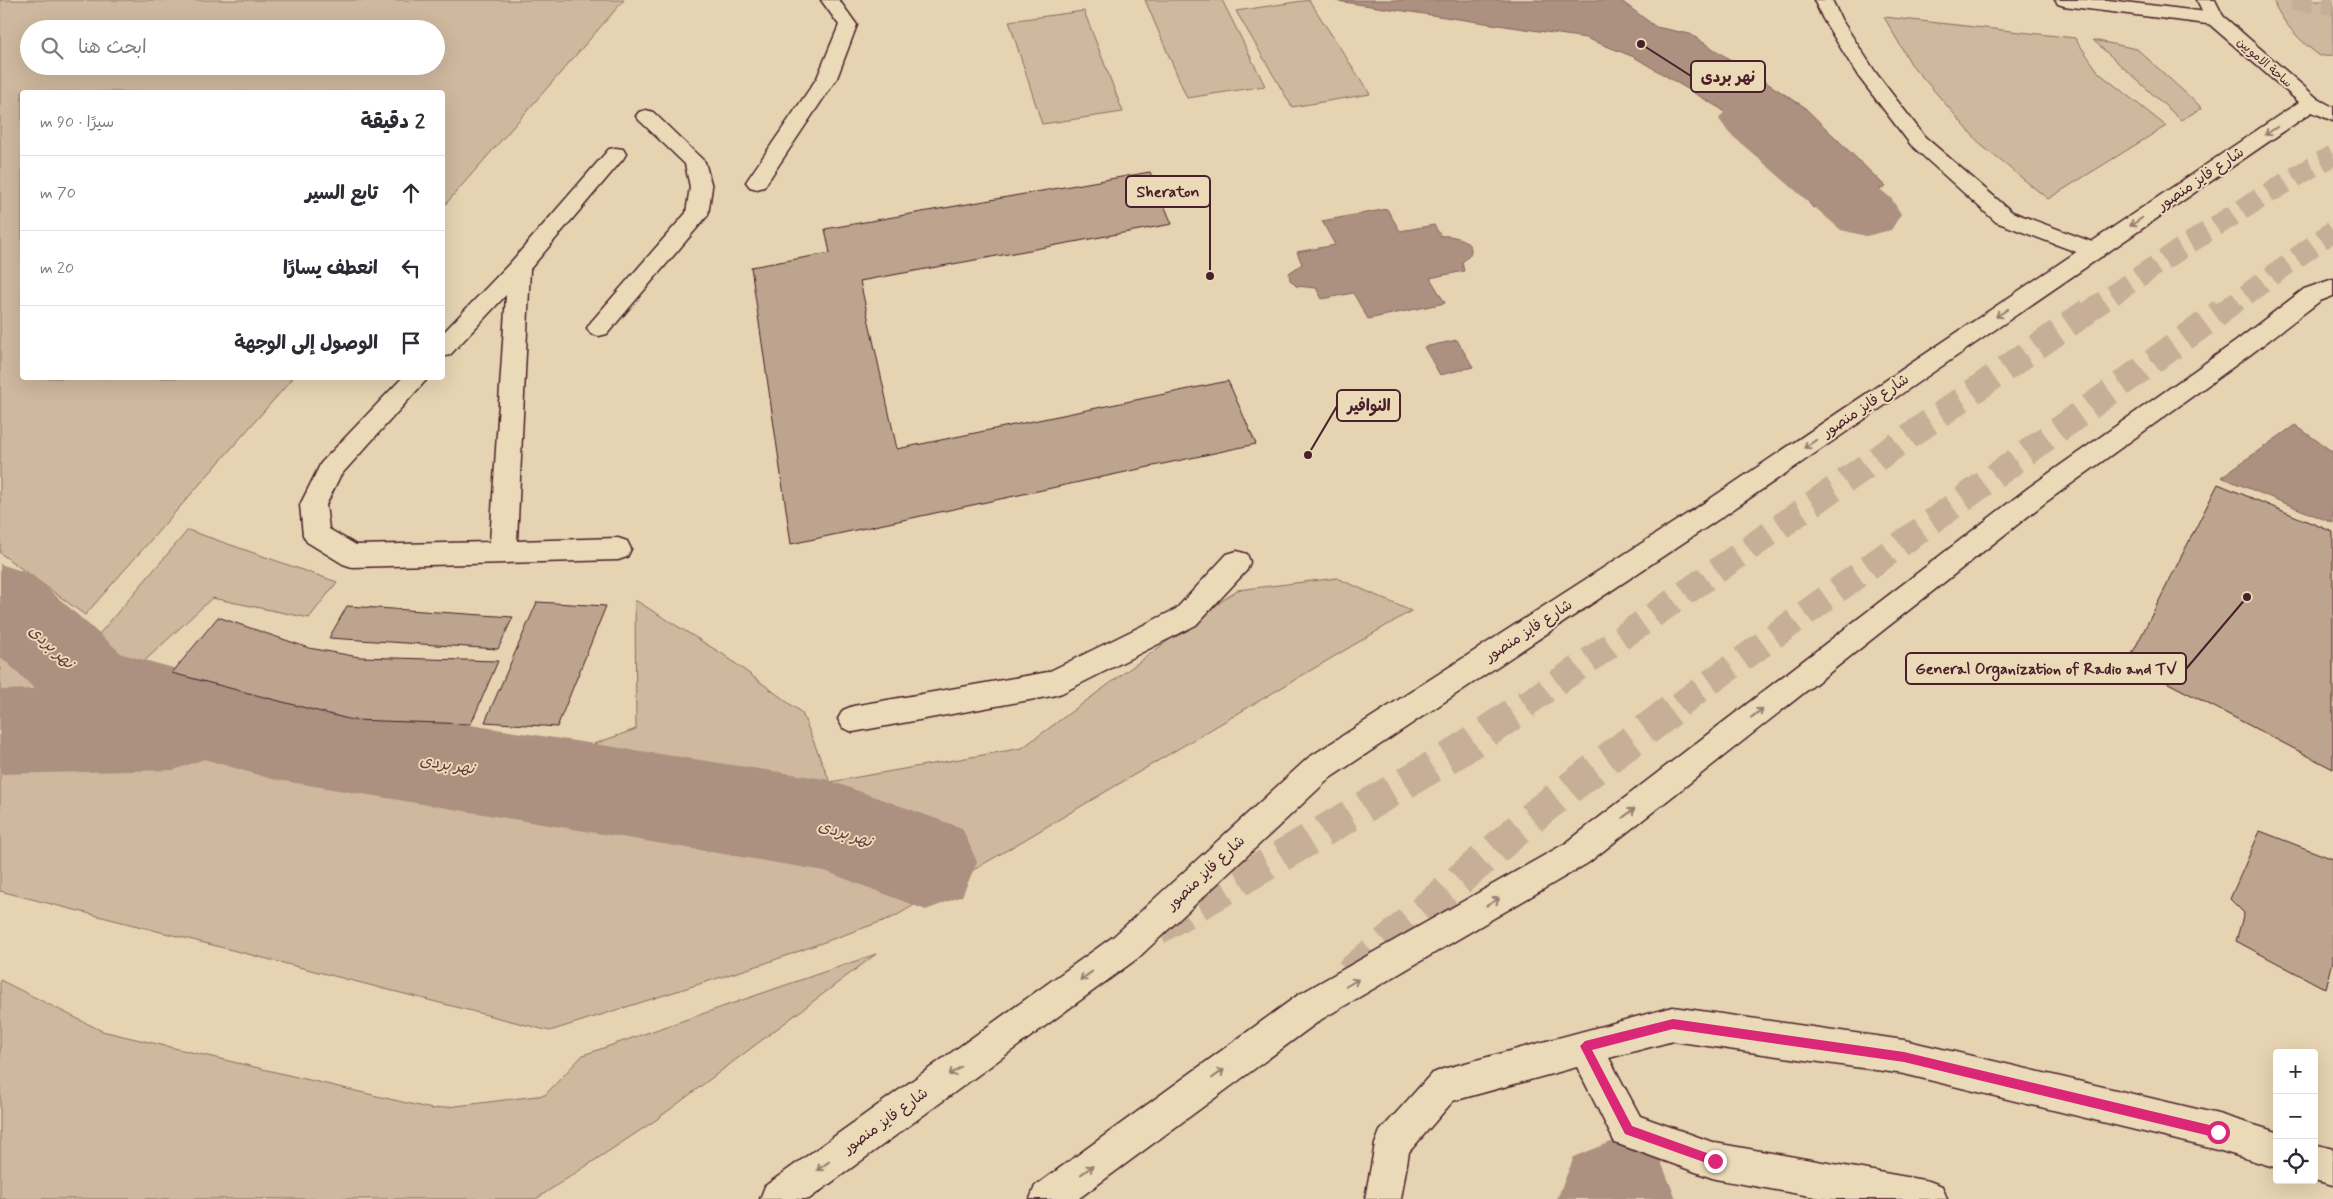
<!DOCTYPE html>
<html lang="ar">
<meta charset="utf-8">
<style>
body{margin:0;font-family:Mynerve,"Playpen Sans Arabic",sans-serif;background:#f7f7f7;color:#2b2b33;direction:rtl}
.controls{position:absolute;right:15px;bottom:15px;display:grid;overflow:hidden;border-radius:5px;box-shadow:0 5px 20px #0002}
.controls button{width:45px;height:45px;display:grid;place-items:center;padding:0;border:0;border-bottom:1px solid #e1e1e2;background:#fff;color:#2b2b33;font:25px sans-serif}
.stop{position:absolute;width:15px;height:15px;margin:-11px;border:4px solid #db2777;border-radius:50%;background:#fff}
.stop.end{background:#db2777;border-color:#fff;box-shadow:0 1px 5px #0008}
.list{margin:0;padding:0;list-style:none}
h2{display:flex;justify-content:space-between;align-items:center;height:65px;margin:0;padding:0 20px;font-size:21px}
h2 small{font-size:16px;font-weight:400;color:#7c7c81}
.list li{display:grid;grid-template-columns:32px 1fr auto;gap:15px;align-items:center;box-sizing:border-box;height:75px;padding:0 20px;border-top:1px solid #e1e1e2}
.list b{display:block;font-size:19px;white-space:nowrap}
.list em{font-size:16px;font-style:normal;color:#7c7c81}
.icon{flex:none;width:28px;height:28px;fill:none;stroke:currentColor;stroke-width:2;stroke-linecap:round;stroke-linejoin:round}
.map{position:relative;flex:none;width:2333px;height:1199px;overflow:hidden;direction:ltr}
.search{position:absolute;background:#fff;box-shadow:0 5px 20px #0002;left:20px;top:20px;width:425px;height:55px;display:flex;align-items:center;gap:12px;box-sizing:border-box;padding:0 18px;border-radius:28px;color:#7c7c81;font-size:19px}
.panel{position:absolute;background:#fff;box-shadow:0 5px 20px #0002;left:20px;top:90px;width:425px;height:290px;border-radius:5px;direction:rtl}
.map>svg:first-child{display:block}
.green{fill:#ceb89e;stroke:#8c6c64;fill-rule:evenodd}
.water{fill:#ac9080;stroke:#85635e}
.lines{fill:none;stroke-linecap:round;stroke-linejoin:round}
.river{fill:#ac9080;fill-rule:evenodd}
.building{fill:#bca48e;stroke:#4a1f2b}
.highway-tunnel-far2{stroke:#c6af96;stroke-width:21;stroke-dasharray:21 10;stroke-linecap:butt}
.highway-tunnel-far1{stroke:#c6af96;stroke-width:26;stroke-dasharray:26 13;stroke-linecap:butt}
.highway-tunnel{stroke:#c6af96;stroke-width:32;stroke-dasharray:32 16;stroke-linecap:butt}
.minor-casing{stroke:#4a1f2b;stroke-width:3}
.major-casing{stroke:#4a1f2b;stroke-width:3}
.highway-casing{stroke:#4a1f2b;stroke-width:3}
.minor{fill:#ebdab7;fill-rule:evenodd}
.major{fill:#ebdab7;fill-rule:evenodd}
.highway{fill:#ebdab7;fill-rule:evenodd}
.oneway{stroke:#9a7c71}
.route{fill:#db2777}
.labels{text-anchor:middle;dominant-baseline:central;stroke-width:4;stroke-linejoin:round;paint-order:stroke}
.far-street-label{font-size:12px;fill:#4a1f2b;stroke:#ebdab7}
.street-label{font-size:15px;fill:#4a1f2b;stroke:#ebdab7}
.water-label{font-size:16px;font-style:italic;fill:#623b40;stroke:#ebdab7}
.leader{fill:none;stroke:#4a1f2b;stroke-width:2}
.callout-dot{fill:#4a1f2b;stroke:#ebdab7;stroke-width:2}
.callout{fill:#ebdab7;stroke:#4a1f2b;stroke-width:2}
.callout-label{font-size:16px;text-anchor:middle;font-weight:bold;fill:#4a1f2b}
</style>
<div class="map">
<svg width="2333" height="1199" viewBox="0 0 2333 1199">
<rect width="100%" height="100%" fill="#e5d3b1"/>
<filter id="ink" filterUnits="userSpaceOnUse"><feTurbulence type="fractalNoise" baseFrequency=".02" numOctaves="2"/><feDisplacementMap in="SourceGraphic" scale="10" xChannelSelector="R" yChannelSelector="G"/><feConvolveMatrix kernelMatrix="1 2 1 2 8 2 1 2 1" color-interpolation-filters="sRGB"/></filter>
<g filter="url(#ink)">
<g class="green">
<path d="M0,0H624L443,207L442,92H22V378H293L85,615L0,553ZM29,29H436V66H29Z"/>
<polygon points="1145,0 1222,0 1265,86 1187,98"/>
<polygon points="1309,0 1370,94 1292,107 1236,11"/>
<path d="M2273,0H2333V55L2320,56C2302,43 2281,22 2273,0Z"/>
<polygon points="1084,11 1123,112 1042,124 1009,21"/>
<polygon points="1884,17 2075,38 2099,73 2166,126 2048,199 1981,145 1911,64"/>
<polygon points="2093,40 2137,49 2202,108 2181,120"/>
<polygon points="188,530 337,582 309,618 212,598 92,710 329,763 454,794 636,729 635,600 724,655 802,713 830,782 1022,748 1237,590 1337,578 1411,611 894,917 763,964 550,1031 0,891 0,640 59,681"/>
<polygon points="876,954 656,1120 536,1199 0,1199 0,980 102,1031 432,1109 545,1095 583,1055"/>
</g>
<g class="water">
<polygon points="1330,0 1620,0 1656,27 1690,34 1803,106 1886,187 1813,208 1786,172 1721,109 1634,57 1586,38"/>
<path d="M1387,209L1400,231L1434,225L1441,236C1459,234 1485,247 1462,262L1464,271L1430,278L1445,303L1368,319L1353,293L1322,299L1316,288L1296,286L1290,280L1289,273L1302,264L1297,252L1335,245L1322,221Z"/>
<polygon points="1457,340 1473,367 1440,375 1424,347"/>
<polygon points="2295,425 2333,452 2333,523 2221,477"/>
</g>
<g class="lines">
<g class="river">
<polygon points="1752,99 1775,105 1891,198 1901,214 1891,230 1866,236 1841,230 1729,133 1719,119 1729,105"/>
<polygon points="0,564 31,574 122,654 272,695 825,779 962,828 977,862 962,896 926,910 825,871 272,779 204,759 174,770 0,774 0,690 35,689 0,656"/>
<polygon points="1616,1140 1659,1157 1676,1199 1557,1199 1574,1157"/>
</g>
</g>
<g class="building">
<polygon points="1150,172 1172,224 860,281 897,449 1228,381 1256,444 791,544 751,267 830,253 825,229"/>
<polygon points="2218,484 2333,532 2333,769 2128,662"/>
<polygon points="537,602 606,606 557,727 485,722"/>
<polygon points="347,606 513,617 498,649 329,638"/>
<polygon points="218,617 309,648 359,657 498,661 471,724 352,720 172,673"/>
<polygon points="2260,831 2333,859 2333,961 2326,989 2236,941 2244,913 2230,899"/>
</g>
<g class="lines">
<g class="highway-tunnel-far2">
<polyline points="2292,0 2333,4"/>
<path d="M2087,313C2167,256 2248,204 2333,155"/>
<polyline points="2221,313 2333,231"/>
</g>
<g class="highway-tunnel-far1">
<polyline points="1525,705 2088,311"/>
<polyline points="1679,705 2222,311"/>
</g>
<g class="highway-tunnel">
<polyline points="1157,929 1458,752 1527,704"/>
<polyline points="1349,974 1542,809 1680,704"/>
</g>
<defs>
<g id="minor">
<polygon points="821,0 839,0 857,25 837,78 764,187 757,189 750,187 746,182 817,78 839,25"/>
<polygon points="1814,0 1832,0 1841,19 1876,73 1925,137 2012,212 2103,246 2106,251 2103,256 2095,258 2087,256 1996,222 1911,145 1858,76 1823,19"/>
<polygon points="646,110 653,112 705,162 712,187 708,215 607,334 599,336 591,334 587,328 591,322 686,213 690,187 685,164 639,120 636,116 639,112"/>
<polygon points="616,148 623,149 626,154 623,159 530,269 517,541 618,538 627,541 631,549 627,557 618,560 352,567 343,564 307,542 303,535 300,505 321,463 402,378 428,378 340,476 326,505 329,529 356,545 490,542 506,295 450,355 442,357 442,334 511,262 609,149"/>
<polygon points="1237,551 1247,554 1250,562 1247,570 1196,625 1062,693 1052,696 853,732 843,728 838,719 843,710 853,706 1048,672 1176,609 1227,554"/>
<polygon points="1673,1007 1904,1040 2218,1114 2277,1132 2277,1168 2218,1150 1904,1074 1673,1041 1609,1058 1640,1116 1715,1143 1929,1181 1942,1186 1947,1199 1827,1199 1715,1179 1615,1143 1577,1067 1453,1101 1409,1152 1401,1199 1365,1199 1375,1144 1380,1131 1431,1074 1443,1069"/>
<polygon points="2314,1144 2333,1149 2333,1185 2314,1180"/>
</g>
<polygon id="major" points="2055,0 2108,0 2215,13 2222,15 2224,19 2222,23 2215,25 2064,6 2058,4"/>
<g id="highway">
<polygon points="2197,0 2215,0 2223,16 2318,99 2333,107 2333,121 2312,112 1722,517 1330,778 1138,958 809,1199 760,1199 765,1186 1114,936 1308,758 1704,503 2299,102 2208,23"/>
<polygon points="2333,279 2333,296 2320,301 2251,354 2046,502 1588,863 1322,1019 1078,1199 1030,1199 1035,1186 1298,995 1566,843 2028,488 2235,342 2304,289"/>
</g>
</defs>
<use href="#minor" class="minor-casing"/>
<use href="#major" class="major-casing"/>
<use href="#highway" class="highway-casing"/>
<use href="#minor" class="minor"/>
<use href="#major" class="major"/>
<use href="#highway" class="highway"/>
</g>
<defs><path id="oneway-shaft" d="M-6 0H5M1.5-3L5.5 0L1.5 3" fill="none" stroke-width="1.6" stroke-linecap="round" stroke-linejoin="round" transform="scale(1.25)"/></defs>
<g class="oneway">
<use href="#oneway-shaft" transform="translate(2271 131) rotate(146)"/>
<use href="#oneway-shaft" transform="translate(2136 222) rotate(146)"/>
<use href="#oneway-shaft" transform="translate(2002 313) rotate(146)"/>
<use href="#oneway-shaft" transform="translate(1810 444) rotate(146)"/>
<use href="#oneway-shaft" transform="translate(1757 713) rotate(-38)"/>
<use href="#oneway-shaft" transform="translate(1629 813) rotate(-38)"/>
<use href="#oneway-shaft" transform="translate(1493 902) rotate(-30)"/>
<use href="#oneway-shaft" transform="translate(1086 976) rotate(144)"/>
<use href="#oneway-shaft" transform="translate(1352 983) rotate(-30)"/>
<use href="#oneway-shaft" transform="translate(955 1071) rotate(144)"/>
<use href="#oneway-shaft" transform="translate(1218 1074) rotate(-36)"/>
<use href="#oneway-shaft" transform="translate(823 1166) rotate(144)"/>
<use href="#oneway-shaft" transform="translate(1087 1170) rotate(-36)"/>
</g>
</g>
<polygon class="route" points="1673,1019 1904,1052 2218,1127 2223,1132 2218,1138 1904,1062 1673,1029 1592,1050 1632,1126 1718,1157 1718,1165 1715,1166 1625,1134 1580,1046 1585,1041"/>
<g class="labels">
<g class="far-street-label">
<text transform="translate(2264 63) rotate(41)">ساحة الامويين</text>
</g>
<g class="street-label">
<text transform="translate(2201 179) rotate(-34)">شارع فايز منصور</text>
<text transform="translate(1866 406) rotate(-34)">شارع فايز منصور</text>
<text transform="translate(1529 631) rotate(-33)">شارع فايز منصور</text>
<text transform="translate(1206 873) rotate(-43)">شارع فايز منصور</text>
<text transform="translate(886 1121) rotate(-36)">شارع فايز منصور</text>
</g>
<g class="water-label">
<text transform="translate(51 647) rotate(43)">نهر بردى</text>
<text transform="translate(447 765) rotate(9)">نهر بردى</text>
<text transform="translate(845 834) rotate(18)">نهر بردى</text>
</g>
</g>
<path class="leader" d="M1641 44L1691 76M1210 276L1210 191M1308 455L1337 406M2247 597L2186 669"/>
<g class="callout-dot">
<circle cx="1641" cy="44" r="5"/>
<circle cx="1210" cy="276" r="5"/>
<circle cx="1308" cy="455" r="5"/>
<circle cx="2247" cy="597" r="5"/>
</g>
<g class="callout">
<rect x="1691" y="61" width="74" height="31" rx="5"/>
<rect x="1126" y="176" width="84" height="31" rx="5"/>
<rect x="1337" y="390" width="63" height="31" rx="5"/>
<rect x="1906" y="653" width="280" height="31" rx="5"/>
</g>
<g class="callout-label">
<text x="1728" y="82">نهر بردى</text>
<text x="1168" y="197">Sheraton</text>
<text x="1369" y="411">النوافير</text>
<text x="2046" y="674">General Organization of Radio and TV</text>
</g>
</svg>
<div class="controls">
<button>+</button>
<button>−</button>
<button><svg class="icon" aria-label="locate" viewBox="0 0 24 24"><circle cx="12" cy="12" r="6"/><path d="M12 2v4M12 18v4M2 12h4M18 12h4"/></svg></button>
</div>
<div class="stop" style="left:2218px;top:1132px"></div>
<div class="stop end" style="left:1715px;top:1161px"></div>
<div class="search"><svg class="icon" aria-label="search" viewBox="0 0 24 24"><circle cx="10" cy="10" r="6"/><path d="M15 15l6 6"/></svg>ابحث هنا</div>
<section class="panel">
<h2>2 دقيقة<small>سيرًا · 90 m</small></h2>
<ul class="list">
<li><svg class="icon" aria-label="ahead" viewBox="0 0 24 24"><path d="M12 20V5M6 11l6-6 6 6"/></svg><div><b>تابع السير</b></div><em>70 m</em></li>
<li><svg class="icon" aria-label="left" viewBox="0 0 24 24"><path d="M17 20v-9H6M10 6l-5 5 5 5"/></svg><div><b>انعطف يسارًا</b></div><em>20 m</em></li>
<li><svg class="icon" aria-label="arrive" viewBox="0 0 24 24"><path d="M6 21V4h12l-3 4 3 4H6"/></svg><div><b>الوصول إلى الوجهة</b></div></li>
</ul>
</section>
</div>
